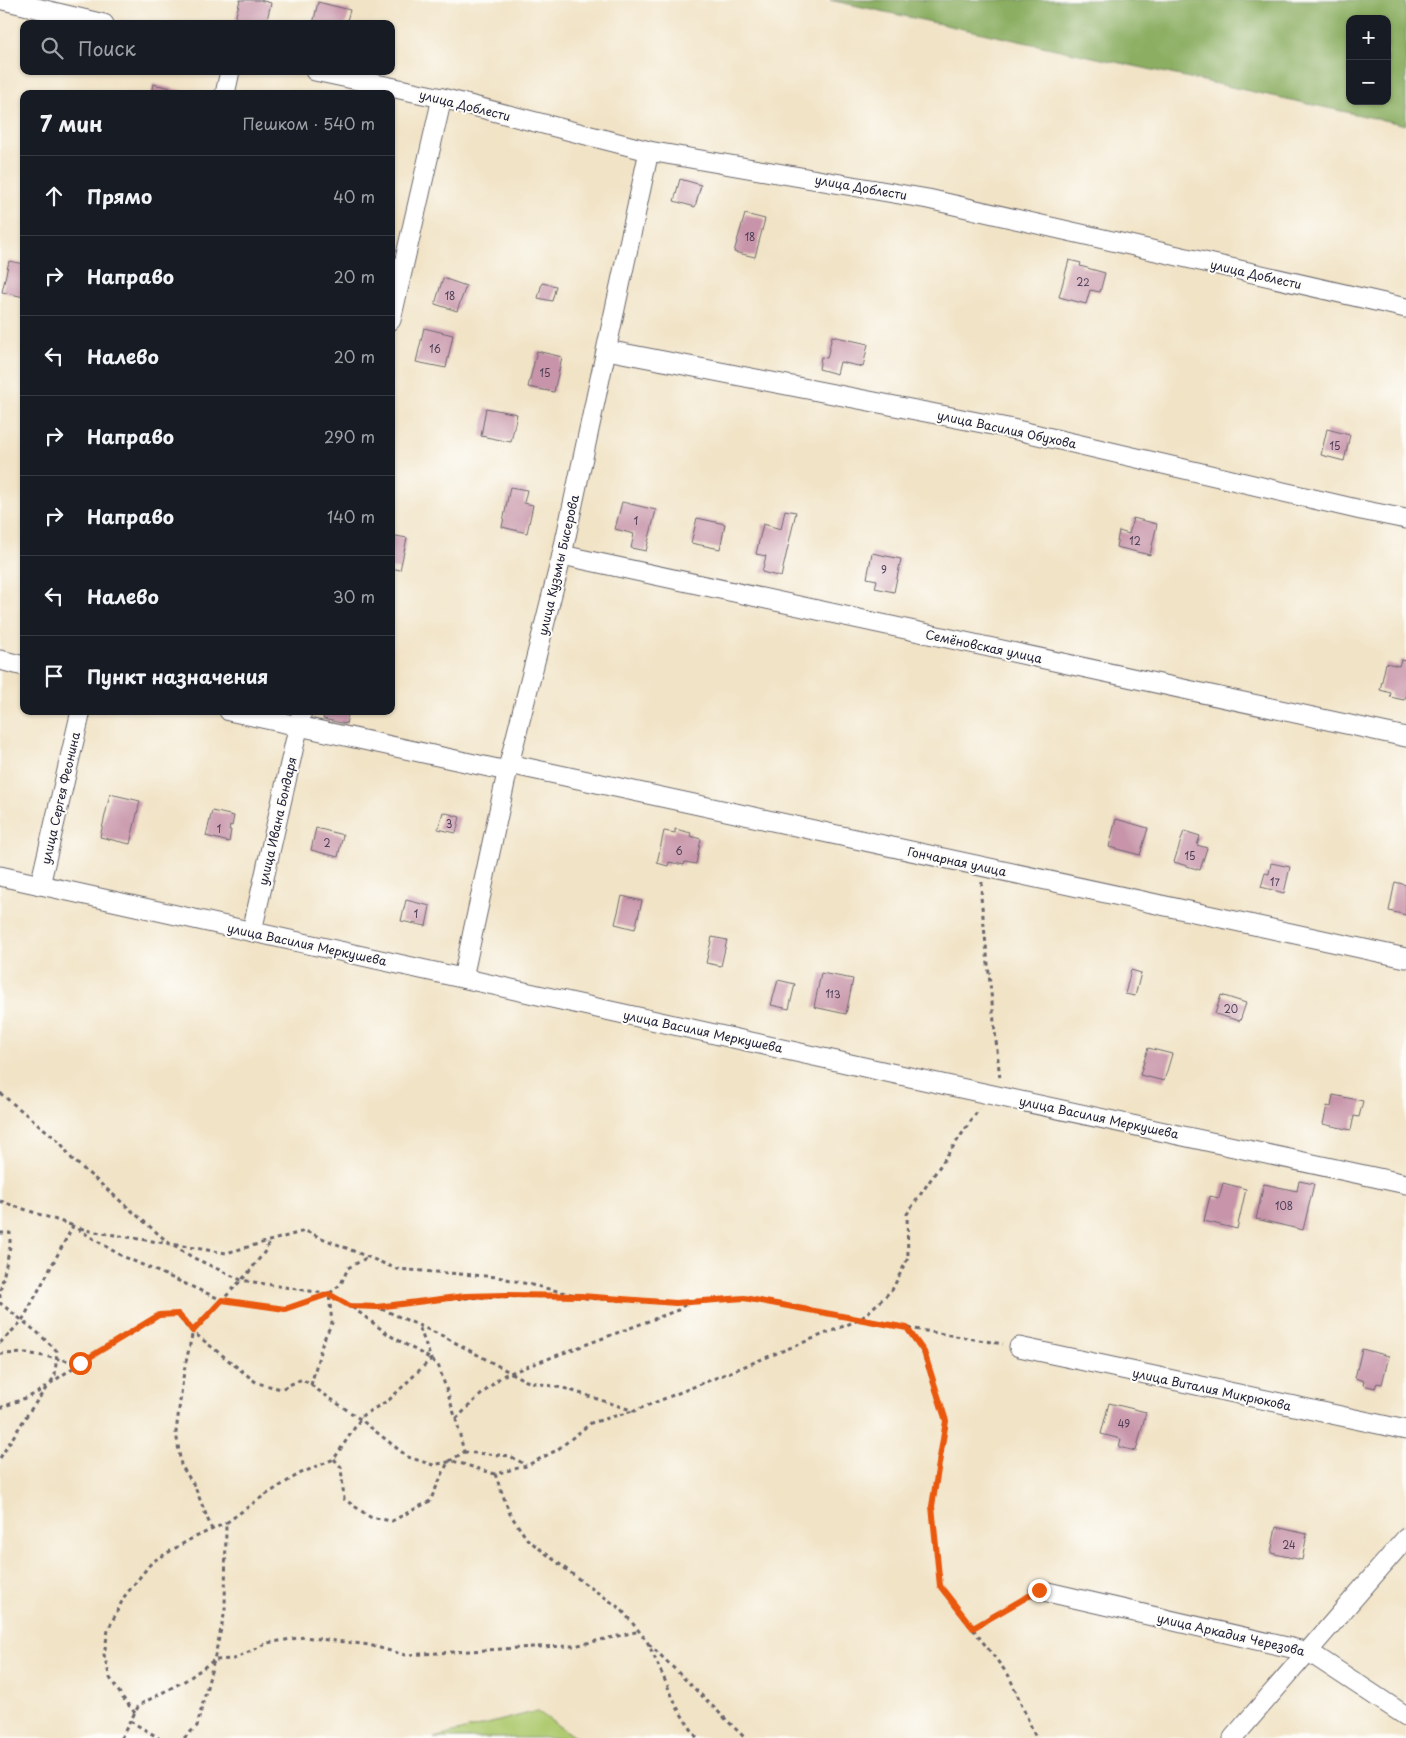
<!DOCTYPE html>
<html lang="ru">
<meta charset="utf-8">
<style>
body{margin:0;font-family:"Playpen Sans",sans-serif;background:#20242c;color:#f1f3f6}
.controls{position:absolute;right:15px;top:15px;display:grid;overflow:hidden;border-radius:10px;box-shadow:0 1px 4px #0004}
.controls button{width:45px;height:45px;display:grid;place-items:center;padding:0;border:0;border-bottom:1px solid #363941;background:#171b24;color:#f1f3f6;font:25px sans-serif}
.stop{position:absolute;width:15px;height:15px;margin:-11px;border:4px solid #ea580c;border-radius:50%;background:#fff}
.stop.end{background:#ea580c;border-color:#fff;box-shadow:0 1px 5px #0008}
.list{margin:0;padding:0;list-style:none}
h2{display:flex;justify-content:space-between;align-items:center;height:65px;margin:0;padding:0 20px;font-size:21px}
h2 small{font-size:16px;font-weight:400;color:#9ea1a6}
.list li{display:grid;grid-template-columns:32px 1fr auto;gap:15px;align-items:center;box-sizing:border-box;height:80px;padding:0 20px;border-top:1px solid #363941}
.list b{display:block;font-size:19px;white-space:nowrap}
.list em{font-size:16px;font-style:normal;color:#9ea1a6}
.icon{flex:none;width:28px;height:28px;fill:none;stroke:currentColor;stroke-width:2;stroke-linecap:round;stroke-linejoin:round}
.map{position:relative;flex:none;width:1406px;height:1738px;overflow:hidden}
.search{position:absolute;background:#171b24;box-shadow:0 1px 4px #0004;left:20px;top:20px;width:375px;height:55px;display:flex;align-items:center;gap:12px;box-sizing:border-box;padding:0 18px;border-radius:10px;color:#9ea1a6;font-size:19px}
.panel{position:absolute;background:#171b24;box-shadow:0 1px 4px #0004;left:20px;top:90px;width:375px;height:625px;border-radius:10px}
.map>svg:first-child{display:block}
.green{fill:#afca70;stroke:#687656}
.forest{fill:#8bae62;stroke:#56684e;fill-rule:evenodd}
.building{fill:#c794a9}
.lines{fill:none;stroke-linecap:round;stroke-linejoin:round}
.minor-casing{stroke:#6a666c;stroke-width:21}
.path{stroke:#6a666c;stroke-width:3;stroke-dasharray:4 4;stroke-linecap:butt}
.minor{stroke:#fff;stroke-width:19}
.route{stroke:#ea580c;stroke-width:6}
.labels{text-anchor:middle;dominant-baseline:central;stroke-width:4;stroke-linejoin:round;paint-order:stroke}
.number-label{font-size:10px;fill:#4b3e56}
.street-label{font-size:12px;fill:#22223b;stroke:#fdfcf7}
</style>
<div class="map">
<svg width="1406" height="1738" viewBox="0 0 1406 1738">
<rect width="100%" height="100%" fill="#fdfcf7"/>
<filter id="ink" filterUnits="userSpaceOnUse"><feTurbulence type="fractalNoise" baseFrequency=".02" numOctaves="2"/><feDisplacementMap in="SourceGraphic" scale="10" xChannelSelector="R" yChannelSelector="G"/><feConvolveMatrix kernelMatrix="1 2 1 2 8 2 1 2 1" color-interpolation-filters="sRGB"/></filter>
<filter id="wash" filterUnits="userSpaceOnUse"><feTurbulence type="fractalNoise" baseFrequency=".0096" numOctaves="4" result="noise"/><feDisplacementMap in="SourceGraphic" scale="20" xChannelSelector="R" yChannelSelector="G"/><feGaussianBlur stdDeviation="1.12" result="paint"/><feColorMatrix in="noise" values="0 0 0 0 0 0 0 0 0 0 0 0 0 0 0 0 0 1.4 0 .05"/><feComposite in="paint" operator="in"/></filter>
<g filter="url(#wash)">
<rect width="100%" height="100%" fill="#f1e3c6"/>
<polygon class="green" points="537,1711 576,1738 434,1738"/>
<path class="forest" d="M830,0H1406V125ZM1350,19H1387V101H1350Z"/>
<g id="blocks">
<g class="building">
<polygon points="240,0 260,0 271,3 266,24 257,24 235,19"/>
<polygon points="318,2 350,10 346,24 313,24"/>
<polygon points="153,84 184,91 184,94 151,94"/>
<polygon points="680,179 701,185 695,207 674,201"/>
<polygon points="745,214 765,219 755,257 734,252"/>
<polygon points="1069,260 1081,263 1080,266 1105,273 1100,292 1090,290 1086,304 1059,297"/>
<polygon points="9,261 24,264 24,297 2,292"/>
<polygon points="443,278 466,286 457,311 435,304"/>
<polygon points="542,283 556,286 552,301 538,298"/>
<polygon points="424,328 453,335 446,368 416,362"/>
<polygon points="832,336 868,344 863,367 840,362 837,374 819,369 821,357 827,358"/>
<polygon points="537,351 562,357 554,392 528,387"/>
<polygon points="486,408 517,414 511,442 481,436"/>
<polygon points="1327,429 1350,435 1344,461 1321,455"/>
<polygon points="510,487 527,490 524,503 533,505 527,533 502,527"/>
<polygon points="622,502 656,510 646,551 631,548 634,534 615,529"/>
<polygon points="785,510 796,512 781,577 762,572 766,556 756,554 763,524 781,529"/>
<polygon points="697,518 725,524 720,549 691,543"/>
<polygon points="1133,518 1157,524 1150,555 1116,547 1119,531 1129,534"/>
<polygon points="391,535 407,538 400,570 391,568"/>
<polygon points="872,553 901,559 894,592 875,588 877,580 867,578"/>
<polygon points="1401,660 1406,661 1406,697 1404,700 1390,697 1391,693 1380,690 1386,663 1399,666"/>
<polygon points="325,711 349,711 346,724 323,719"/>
<polygon points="110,794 140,801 130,844 100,837"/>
<polygon points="212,811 234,816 232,826 230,825 229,830 231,830 229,842 206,836"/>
<polygon points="443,812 460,817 456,833 438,829"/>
<polygon points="1116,819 1148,828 1140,855 1109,847"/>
<polygon points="316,828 343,835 338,857 311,850"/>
<polygon points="675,829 691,833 690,836 701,839 696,864 685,862 684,865 669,862 668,866 657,863 664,831 675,833"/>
<polygon points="1184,831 1200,836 1197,845 1207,848 1200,870 1174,862"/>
<polygon points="1271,863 1290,867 1284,893 1261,887 1265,873 1269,874"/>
<polygon points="1395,882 1406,885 1406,915 1389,911"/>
<polygon points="622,896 642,901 635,929 615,924"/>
<polygon points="406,900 430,906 426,926 401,921"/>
<polygon points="712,937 727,940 721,966 706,963"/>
<polygon points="1131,970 1141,973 1135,996 1125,994"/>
<polygon points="821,973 853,979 846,1014 814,1007"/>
<polygon points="778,980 795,984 789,1009 771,1005"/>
<polygon points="1221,995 1246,1003 1240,1021 1215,1014"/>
<polygon points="1148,1048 1172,1054 1164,1081 1140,1075"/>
<polygon points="1333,1095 1363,1101 1359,1117 1354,1116 1351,1130 1323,1124 1327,1106 1331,1107"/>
<polygon points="1299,1181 1314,1184 1303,1230 1256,1219 1264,1184 1297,1191"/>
<polygon points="1223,1183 1246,1189 1237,1229 1204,1221 1210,1196 1219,1198"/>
<polygon points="1362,1349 1389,1356 1382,1384 1377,1383 1375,1388 1363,1385 1364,1381 1355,1378"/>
<polygon points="1109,1403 1146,1412 1136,1451 1119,1447 1121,1439 1101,1434"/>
<polygon points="1276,1527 1307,1534 1302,1560 1271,1553"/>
</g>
</g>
</g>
<g filter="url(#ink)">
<use href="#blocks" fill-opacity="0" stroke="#6a666c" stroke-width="1"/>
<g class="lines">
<defs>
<g id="minor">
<polyline points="3,0 104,24"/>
<polyline points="315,71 442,98 649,151 928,199 1406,308"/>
<polyline points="225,94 230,71"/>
<polyline points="391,320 442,98"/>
<polyline points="607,350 1008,428 1361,510 1406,519"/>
<polyline points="562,555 1406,737"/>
<polyline points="0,660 24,666"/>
<polyline points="229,711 507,771"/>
<polyline points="509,764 1406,958"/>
<polyline points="0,876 891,1073 1406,1184"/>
<polyline points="40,885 81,711"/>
<polyline points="252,931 302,711"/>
<polyline points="463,978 509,764 562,555 649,151"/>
<polyline points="1019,1347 1406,1430"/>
<polyline points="1039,1590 1309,1652 1406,1716"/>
<polyline points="1233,1738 1406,1538"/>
</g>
</defs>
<use href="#minor" class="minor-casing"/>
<g class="path">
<polyline points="982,882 981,897 1000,1079"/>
<polyline points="0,1093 60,1142 72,1159 170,1244 194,1258 241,1280 328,1294"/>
<polyline points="0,1201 74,1226"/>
<polyline points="80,1228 90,1231 226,1253 305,1231 397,1269 498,1277 587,1298 676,1303 744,1298 907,1328 923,1352 946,1421 932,1506 940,1586 1009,1676 1036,1738"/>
<polyline points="0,1233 10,1233 10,1247 0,1292 0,1303 38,1333 57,1351 55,1375 51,1382"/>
<path d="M377,1307C444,1297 506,1295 573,1296"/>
<polyline points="908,1328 1003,1344"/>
<polyline points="0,1343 22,1321 73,1226 120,1255 222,1300 285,1309 329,1294 350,1306 377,1307 443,1336 526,1381 567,1389 634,1411 861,1319 892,1290 908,1258 907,1214 979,1109"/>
<polyline points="0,1354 27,1353 80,1363"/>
<polyline points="311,1385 323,1341 332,1323 329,1294 341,1284 348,1268 368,1257"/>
<polyline points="0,1408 35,1394 80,1363 159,1315 178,1314 188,1328 257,1383 281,1389 302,1379 360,1419 408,1457 433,1465 453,1461 495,1474 526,1466 557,1450 591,1423 633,1411"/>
<polyline points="456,1419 474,1401 502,1376 678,1310 687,1303"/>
<polyline points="464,1452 510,1456 526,1465"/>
<polyline points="0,1458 27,1415 47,1387"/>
<polyline points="334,1459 341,1467 344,1499 370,1517 392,1521 430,1501 448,1462 464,1452 456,1419 439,1367 431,1359 389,1335 352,1307"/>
<polyline points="495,1474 510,1514 527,1539 584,1583 621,1609 647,1641 679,1711 697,1738"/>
<polyline points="212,1530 195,1487 181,1465 176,1432 184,1371 193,1331 249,1272 266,1250 269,1241"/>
<polyline points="973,1628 1025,1598"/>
<polyline points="649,1644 745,1738"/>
<polyline points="135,1713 123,1698 110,1678 104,1655 108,1630 124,1597 152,1562 189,1540 226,1523"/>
<polyline points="130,1721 159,1738"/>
<polyline points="121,1738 139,1705 188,1679 214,1660 225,1611 226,1523 259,1499 299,1474 334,1459 363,1415 389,1400 431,1359 419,1326"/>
<polyline points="184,1738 197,1726 214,1660 234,1659 267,1643 304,1637 369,1645 405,1655 533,1647 574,1646 640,1631"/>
</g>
<use href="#minor" class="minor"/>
</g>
</g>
<g class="lines" filter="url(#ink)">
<polyline class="route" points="80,1363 159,1315 178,1314 193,1331 222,1300 285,1309 329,1294 350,1306 377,1307 465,1296 506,1295 581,1296 676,1303 744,1298 907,1328 924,1352 946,1421 932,1506 940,1586 973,1628 1039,1590"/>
</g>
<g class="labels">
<g class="number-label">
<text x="750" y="236">18</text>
<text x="1083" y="281">22</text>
<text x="450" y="295">18</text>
<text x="435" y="348">16</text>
<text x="545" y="372">15</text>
<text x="1335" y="445">15</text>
<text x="636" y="520">1</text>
<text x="1135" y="540">12</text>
<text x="884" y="569">9</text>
<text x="449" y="823">3</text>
<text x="219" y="828">1</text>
<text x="327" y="842">2</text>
<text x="679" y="850">6</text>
<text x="1190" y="855">15</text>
<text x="1275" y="881">17</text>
<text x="416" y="913">1</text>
<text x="833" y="993">113</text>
<text x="1231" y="1008">20</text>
<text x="1284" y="1205">108</text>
<text x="1124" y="1423">49</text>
<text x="1289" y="1544">24</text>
</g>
<g class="street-label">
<text transform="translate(465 105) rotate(14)">улица Доблести</text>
<text transform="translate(861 187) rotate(10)">улица Доблести</text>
<text transform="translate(1256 274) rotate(13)">улица Доблести</text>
<text transform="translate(1007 429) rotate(12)">улица Василия Обухова</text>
<text transform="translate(558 565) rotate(-77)">улица Кузьмы Бисерова</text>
<text transform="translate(984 646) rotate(12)">Семёновская улица</text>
<text transform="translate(60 798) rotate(-77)">улица Сергея Феонина</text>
<text transform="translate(277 821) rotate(-77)">улица Ивана Бондаря</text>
<text transform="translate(957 861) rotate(12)">Гончарная улица</text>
<text transform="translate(307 944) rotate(12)">улица Василия Меркушева</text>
<text transform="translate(703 1031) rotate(12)">улица Василия Меркушева</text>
<text transform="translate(1099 1117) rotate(12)">улица Василия Меркушева</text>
<text transform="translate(1212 1389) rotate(12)">улица Виталия Микрюкова</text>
<text transform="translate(1231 1634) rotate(13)">улица Аркадия Черезова</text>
</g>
</g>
</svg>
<div class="controls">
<button>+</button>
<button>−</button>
</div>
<div class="stop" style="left:80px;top:1363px"></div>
<div class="stop end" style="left:1039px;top:1590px"></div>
<div class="search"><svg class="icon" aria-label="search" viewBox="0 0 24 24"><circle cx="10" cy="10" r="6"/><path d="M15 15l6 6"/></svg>Поиск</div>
<section class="panel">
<h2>7 мин<small>Пешком · 540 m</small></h2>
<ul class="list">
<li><svg class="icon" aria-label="ahead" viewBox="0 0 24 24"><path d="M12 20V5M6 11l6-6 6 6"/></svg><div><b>Прямо</b></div><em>40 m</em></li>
<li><svg class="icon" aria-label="right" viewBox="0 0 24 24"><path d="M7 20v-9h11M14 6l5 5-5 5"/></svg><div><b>Направо</b></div><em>20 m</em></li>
<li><svg class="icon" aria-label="left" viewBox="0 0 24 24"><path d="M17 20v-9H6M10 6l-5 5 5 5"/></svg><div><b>Налево</b></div><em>20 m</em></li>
<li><svg class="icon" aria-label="right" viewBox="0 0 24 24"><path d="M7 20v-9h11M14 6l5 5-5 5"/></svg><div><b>Направо</b></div><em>290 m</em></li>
<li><svg class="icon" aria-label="right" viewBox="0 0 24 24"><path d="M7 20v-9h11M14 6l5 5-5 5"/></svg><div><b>Направо</b></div><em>140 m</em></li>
<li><svg class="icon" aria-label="left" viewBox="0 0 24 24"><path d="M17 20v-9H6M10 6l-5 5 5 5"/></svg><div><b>Налево</b></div><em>30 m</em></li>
<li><svg class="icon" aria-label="arrive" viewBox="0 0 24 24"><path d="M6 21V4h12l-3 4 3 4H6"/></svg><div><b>Пункт назначения</b></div></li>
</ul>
</section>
</div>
